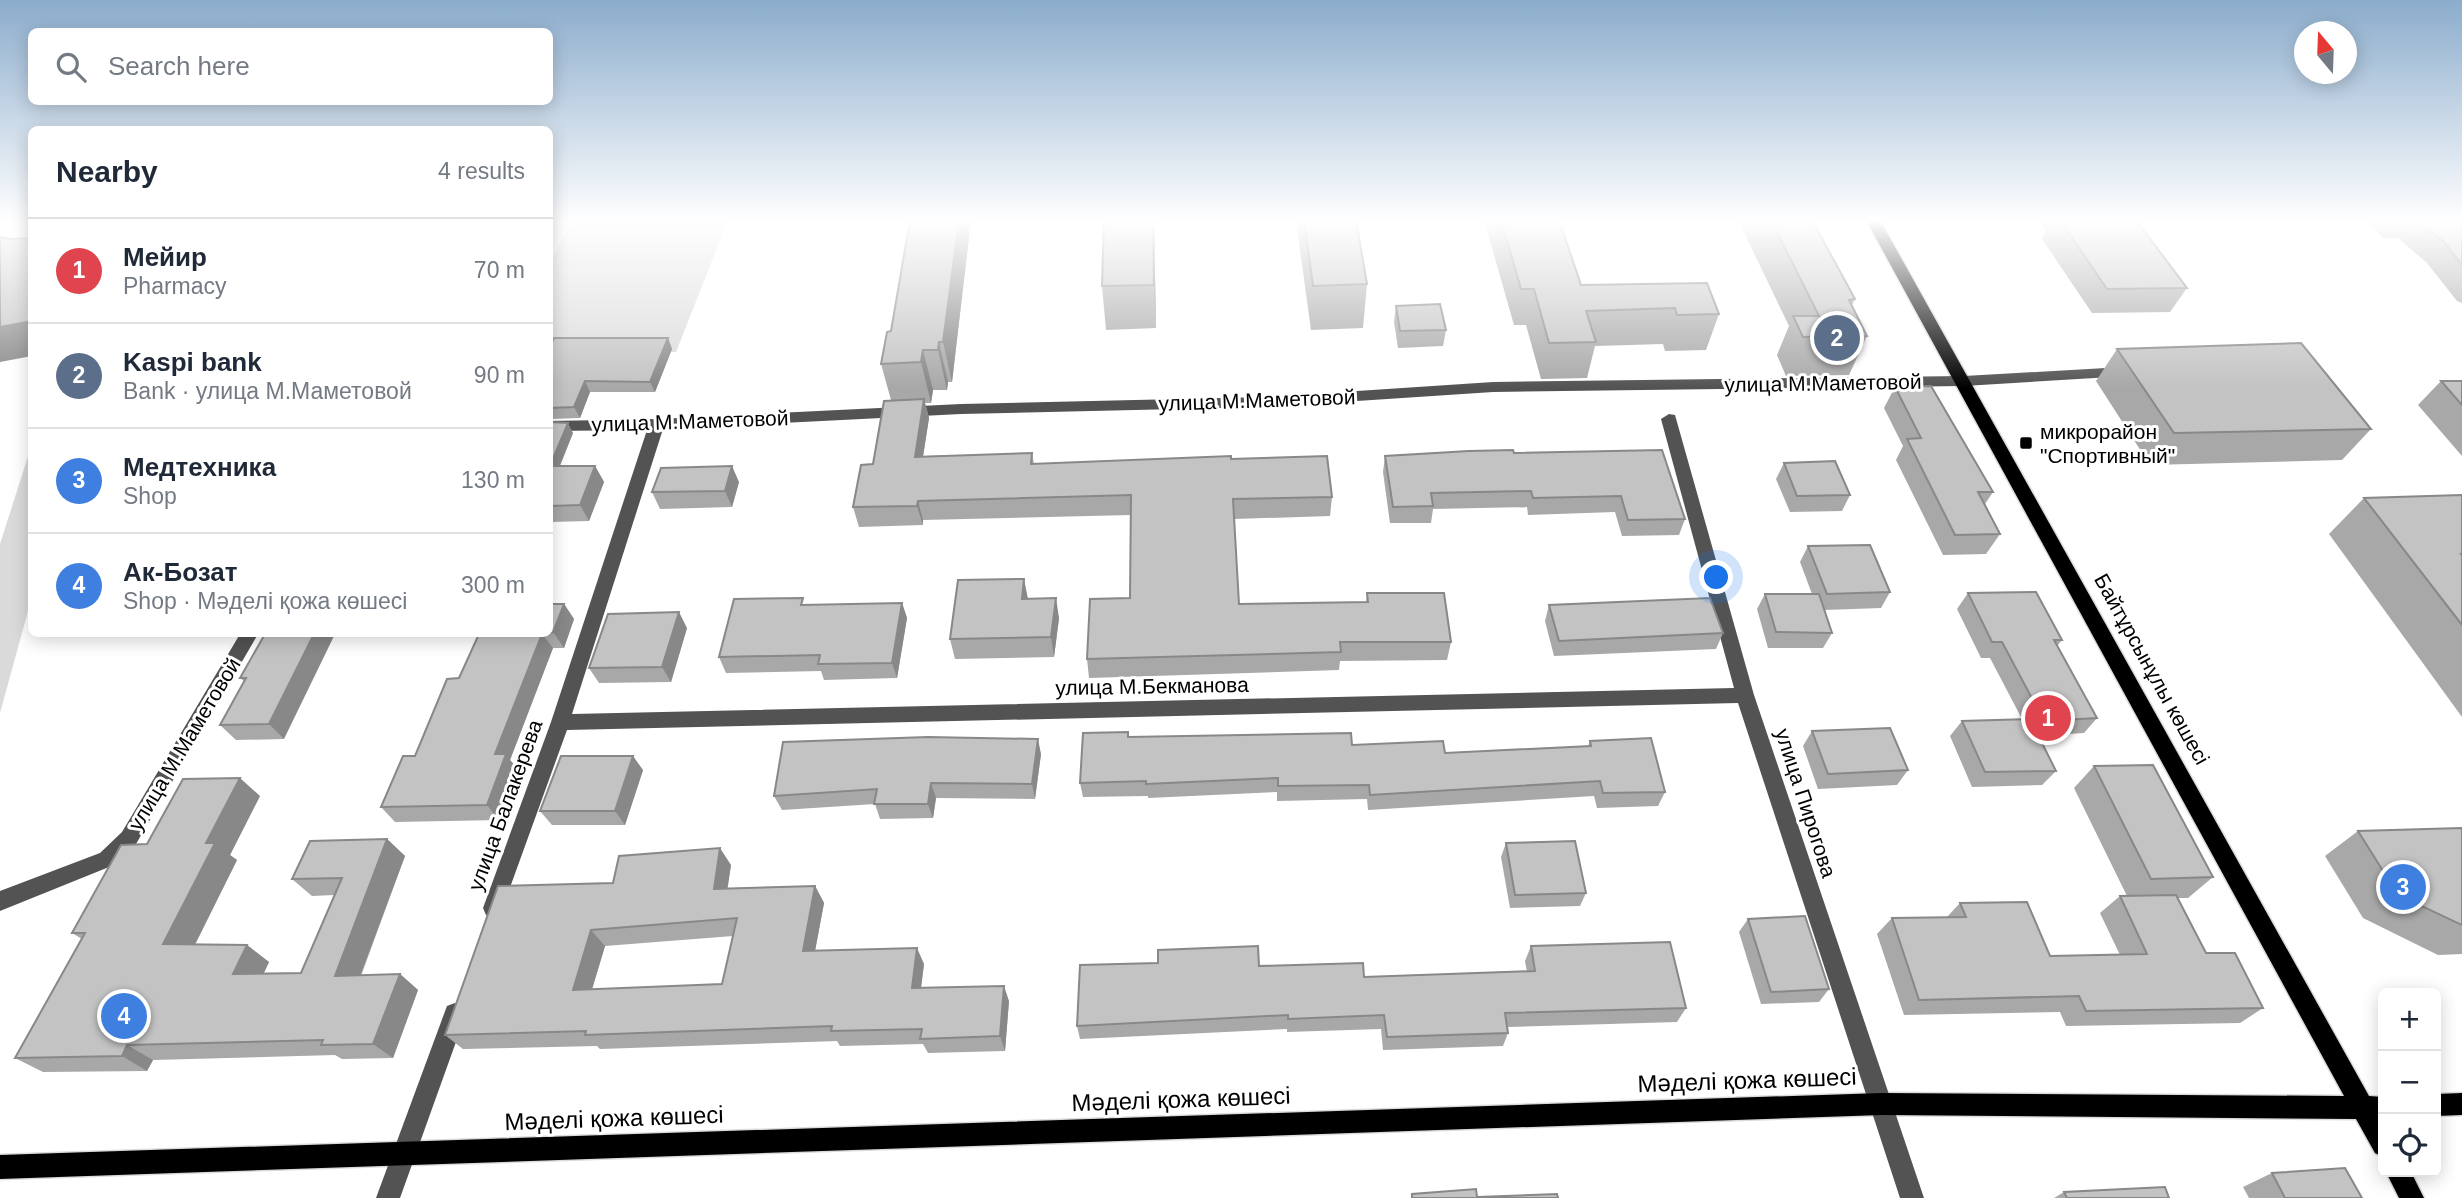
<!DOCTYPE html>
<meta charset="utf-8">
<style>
body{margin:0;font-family:Arial,sans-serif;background:#f6f6f7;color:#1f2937}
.controls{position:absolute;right:21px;bottom:21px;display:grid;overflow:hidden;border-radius:10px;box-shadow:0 4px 18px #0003}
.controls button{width:63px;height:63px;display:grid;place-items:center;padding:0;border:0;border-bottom:2px solid #e0e1e3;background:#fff;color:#1f2937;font:35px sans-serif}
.compass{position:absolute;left:2294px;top:21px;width:63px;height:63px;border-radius:50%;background:#fff;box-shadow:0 4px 18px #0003;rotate:341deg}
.you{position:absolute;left:1717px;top:578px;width:24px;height:24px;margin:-18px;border:5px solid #fff;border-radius:50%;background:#1a73e8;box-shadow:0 0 0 10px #1a73e833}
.badge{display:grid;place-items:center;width:46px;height:46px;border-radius:50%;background:#000;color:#fff;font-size:23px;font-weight:700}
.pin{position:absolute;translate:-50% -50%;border:4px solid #fff;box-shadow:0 2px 7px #0006}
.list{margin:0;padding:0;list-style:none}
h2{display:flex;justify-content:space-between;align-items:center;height:91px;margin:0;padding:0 28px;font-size:30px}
h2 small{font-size:23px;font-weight:400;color:#747a83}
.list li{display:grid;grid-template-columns:46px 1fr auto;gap:21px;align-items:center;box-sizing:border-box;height:105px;padding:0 28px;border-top:2px solid #e0e1e3}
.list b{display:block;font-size:26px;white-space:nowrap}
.list p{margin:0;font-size:23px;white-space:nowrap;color:#747a83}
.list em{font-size:23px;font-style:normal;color:#747a83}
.icon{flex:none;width:38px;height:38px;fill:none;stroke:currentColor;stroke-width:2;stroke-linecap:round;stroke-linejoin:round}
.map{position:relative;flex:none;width:2462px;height:1198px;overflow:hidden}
.search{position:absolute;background:#fff;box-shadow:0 4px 18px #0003;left:28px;top:28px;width:525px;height:77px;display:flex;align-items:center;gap:18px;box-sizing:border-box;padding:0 24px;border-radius:10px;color:#747a83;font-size:26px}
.panel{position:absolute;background:#fff;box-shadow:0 4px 18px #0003;left:28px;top:126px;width:525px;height:511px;border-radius:10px}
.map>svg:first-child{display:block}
.green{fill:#dadada}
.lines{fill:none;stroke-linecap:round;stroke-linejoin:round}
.major-casing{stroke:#dbdbdb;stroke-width:3}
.minor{fill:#535353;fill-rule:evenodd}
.major{fill:#000;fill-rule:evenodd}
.wall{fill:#a8a8a8;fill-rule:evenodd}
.shaded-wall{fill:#888}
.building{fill:#c3c3c3;stroke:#888;stroke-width:2;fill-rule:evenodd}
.poi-dot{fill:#000;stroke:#fff;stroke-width:2.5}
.labels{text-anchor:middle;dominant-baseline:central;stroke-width:6;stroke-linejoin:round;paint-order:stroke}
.street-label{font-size:21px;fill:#000;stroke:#fff}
.poi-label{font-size:21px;fill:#000;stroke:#fff;text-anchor:start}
.near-street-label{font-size:24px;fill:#000;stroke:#fff}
</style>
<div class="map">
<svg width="2462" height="1198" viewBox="0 0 2462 1198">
<rect width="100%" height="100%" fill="#fff"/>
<g class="green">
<polygon points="572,220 728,220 676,352 550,352 550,263"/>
<polygon points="31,447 31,600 0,713 0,544"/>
</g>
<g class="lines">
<defs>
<g id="major">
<polygon points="1866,220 1880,220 2369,1096 2383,1097 2383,1157 2375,1153 2356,1119 1882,1115 0,1179 0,1155 1882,1093 2344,1096"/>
<polygon points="2462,1093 2462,1115 2436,1116 2436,1094"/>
<polygon points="2386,1172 2411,1172 2424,1198 2399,1198"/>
</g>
</defs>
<use href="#major" class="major-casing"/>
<g class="minor">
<polygon points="2123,367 2131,372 2128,376 1964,386 1493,392 1265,407 961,414 663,429 572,714 1734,688 1661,419 1669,414 1675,415 1754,695 1924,1198 1900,1198 1738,703 567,730 500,915 493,918 486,915 483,908 551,722 647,430 550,431 550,421 657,419 961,404 1265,397 1493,382 1964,376"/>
<polygon points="240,634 258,634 136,844 114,865 0,911 0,891 100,853 122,832"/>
<polygon points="455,1003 463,1006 466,1014 400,1198 376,1198 444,1014 447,1006"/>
</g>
<use href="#major" class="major"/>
</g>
<g class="wall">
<polygon points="910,220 971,220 952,382 948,382 947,390 933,390 931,403 925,403 929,418 923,456 1032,453 1034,464 1231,459 1332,497 1330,516 1234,519 1239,604 1366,603 1367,593 1451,642 1447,660 1340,661 1339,670 1089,678 1087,659 1130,598 1131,515 923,520 923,525 859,527 853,507 873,464 891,400 881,364 891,331"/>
<polygon points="1104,220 1154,220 1156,328 1106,330 1102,286"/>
<polygon points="1296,220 1356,220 1367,284 1363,328 1311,330"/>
<polygon points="1484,220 1559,220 1581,285 1719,314 1706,350 1665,351 1663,344 1595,346 1587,378 1541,379 1526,325 1514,325"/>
<polygon points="1738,220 1812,220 1855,299 1852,305 1867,336 1849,375 1786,376 1777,355 1789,326"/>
<polygon points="2039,220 2136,220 2187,288 2170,312 2092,313 2042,239 2046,231"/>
<polygon points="2365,220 2462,220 2462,303 2457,301 2427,263 2398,238 2383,238"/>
<polygon points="1396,306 1446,330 1443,346 1398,348 1394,322"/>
<polygon points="668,338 672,349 655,392 590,392 580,418 550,419 550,344"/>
<polygon points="2117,349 2371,429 2342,460 2150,465 2096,381"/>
<polygon points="2441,381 2462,381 2462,456 2418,405"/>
<polygon points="1895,387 1993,492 1985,504 2000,534 1986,554 1943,555 1896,460 1903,446 1884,408"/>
<polygon points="550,422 573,433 560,466 595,466 604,482 589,521 550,522"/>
<polygon points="1514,453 1685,519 1679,535 1622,536 1615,512 1528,515 1527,507 1433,509 1431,523 1390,523 1383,472 1385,456"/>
<polygon points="1784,463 1850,495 1842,511 1790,512 1776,479"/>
<polygon points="739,482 732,507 660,509 652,492"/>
<polygon points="2462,495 2462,717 2329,534 2364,498"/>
<polygon points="1808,546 1890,592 1881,608 1824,610 1832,633 1823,648 1768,648 1757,609 1765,594 1812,594 1800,562"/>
<polygon points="1968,593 2062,640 2057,646 2097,718 2084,733 2039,736 2056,771 2042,785 1972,787 1950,736 1962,721 2022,719 1990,658 1981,658 1957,609"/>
<polygon points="1028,599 1059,618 1054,657 955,659 950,639"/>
<polygon points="902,603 907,618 897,678 824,680 821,671 726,673 719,657 805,605"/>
<polygon points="550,604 564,604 574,619 564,648 553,648 510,760 518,769 499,820 395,822 381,807 415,756 459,678 479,634 550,634"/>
<polygon points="1549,605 1723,633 1716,649 1554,656 1545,621"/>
<polygon points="687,628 671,682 599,683 589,668"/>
<polygon points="265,634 284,739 236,740 220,725 244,681 240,678"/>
<polygon points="1812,731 1908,770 1897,785 1818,789 1803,746"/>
<polygon points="1129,737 1352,745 1445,753 1588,746 1590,741 1665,792 1658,806 1597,808 1594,796 1368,810 1367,799 1277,801 1277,792 1148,798 1148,796 1083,797 1080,783"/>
<polygon points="1041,754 1035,799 936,798 933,818 880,819 875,804 782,810 774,796"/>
<polygon points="2094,766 2213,877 2188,898 2178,898 2206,953 2263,1008 2240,1023 2066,1026 2060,1012 1904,1015 1877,934 1892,918 1947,917 1960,903 2050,956 2120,955 2100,913 2120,896 2127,896 2074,788"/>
<polygon points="643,770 625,825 552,825 540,811"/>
<polygon points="260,796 230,855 237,860 195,945 247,945 269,962 263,974 301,973 334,895 312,896 292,879 387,839 405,856 361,976 400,974 418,990 393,1058 342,1059 335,1055 153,1060 147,1071 43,1072 15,1058 82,939 72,933 147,844"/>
<polygon points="2462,828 2462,954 2438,955 2363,918 2325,856 2358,831"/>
<polygon points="1506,843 1586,893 1580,906 1510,908 1501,857"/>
<path d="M731,865L727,888L815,886L824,903L815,951L924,964L921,988L1009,1001L1005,1051L928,1053L923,1044L840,1046L837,1041L600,1049L597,1046L463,1049L445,1035L613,883ZM733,936L722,984L592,989L605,946Z"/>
<polygon points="1748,919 1829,989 1819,1002 1761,1004 1739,932"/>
<polygon points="1531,946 1686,1008 1677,1022 1507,1027 1508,1033 1503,1046 1383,1050 1381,1029 1287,1032 1287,1029 1080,1039 1077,1026 1259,966 1364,977 1527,972 1525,961"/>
<polygon points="2272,1173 2362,1198 2249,1198 2243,1187"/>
<polygon points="2064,1192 2169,1198 2054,1198"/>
</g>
<g class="shaded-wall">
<polygon points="959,220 971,220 952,382 943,342"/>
<polygon points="1153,220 1154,220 1156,328 1154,285"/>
<polygon points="32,321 32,356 0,362 0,327"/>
<polygon points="668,338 672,349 655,392 650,382"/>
<polygon points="939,342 948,382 947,390 938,350"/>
<polygon points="923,350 933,390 931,403 921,362"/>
<polygon points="585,381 590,392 580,418 574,407"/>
<polygon points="924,399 929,418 920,476 915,457"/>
<polygon points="568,423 573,433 551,487 550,466"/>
<polygon points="595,466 604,482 589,521 580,505"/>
<polygon points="732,466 739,482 732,507 725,491"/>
<polygon points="918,501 923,520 923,525 917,506"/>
<polygon points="1024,579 1028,599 1022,599"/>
<polygon points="1056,598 1059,618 1054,657 1051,637"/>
<polygon points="902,603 907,618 897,678 892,663"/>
<polygon points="564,604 574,619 564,648 553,632"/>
<polygon points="679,612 687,628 671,682 662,667"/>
<polygon points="314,634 335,634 284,739 269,724"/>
<polygon points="542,634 553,648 510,760 518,769 499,820 487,805 495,754"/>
<polygon points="1038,739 1041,754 1035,799 1032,784"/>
<polygon points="633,756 643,770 625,825 615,811"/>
<polygon points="240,778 260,796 230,855 237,860 187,960 163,944 206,843"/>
<polygon points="931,783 936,798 933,818 928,804"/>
<polygon points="387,839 405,856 354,992 335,976"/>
<polygon points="720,848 731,865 725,906 714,889"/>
<polygon points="815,886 824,903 812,967 803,951"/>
<polygon points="591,930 605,946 587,1006 573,990"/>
<polygon points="247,945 269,962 256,990 233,974"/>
<polygon points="917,948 924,964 919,1003 912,988"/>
<polygon points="400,974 418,990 393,1058 373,1044"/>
<polygon points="1004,986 1009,1001 1005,1051 1000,1036"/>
<polygon points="127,1045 153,1060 147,1071 122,1056"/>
</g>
<g class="building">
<polygon points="910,220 959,220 943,342 939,342 938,350 923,350 921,362 881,364 887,332 891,331"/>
<polygon points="1104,220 1153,220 1154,285 1102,286"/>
<polygon points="1304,220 1356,220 1367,284 1313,286"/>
<polygon points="1501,220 1559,220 1581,285 1707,283 1719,314 1677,315 1675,308 1586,311 1596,342 1549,343 1534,289 1521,289"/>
<polygon points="1771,220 1812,220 1855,299 1849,300 1867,336 1803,337 1793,316 1819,316"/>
<polygon points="2060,220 2136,220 2187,288 2107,289"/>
<polygon points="2418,220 2462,220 2462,265 2444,242"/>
<polygon points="0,237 12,239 32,238 32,321 0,327"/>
<polygon points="1440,304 1446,330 1400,331 1396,306"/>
<polygon points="554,338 668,338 650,382 585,381 574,407 550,408 550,344 551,344"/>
<polygon points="2301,343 2371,429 2174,433 2117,349"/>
<polygon points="2441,381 2462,381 2462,405"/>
<polygon points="1931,386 1993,492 1978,492 2000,534 1955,535 1907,439 1921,438 1895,387"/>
<polygon points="924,399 915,457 1032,453 1031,464 1231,456 1231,459 1327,456 1332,497 1233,499 1239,604 1368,602 1367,593 1444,593 1451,642 1340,642 1341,652 1087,659 1090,599 1130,598 1131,495 918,501 917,506 853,507 861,465 873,464 884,401"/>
<polygon points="550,422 568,423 550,466"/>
<polygon points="1513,450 1514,453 1662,450 1685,519 1628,520 1621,496 1533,498 1531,491 1431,493 1433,506 1393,507 1385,456 1469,451"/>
<polygon points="1835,461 1850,495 1797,496 1784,463"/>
<polygon points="550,466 595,466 580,505 550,506"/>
<polygon points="732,466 725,491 652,492 661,468"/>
<polygon points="2462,495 2462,554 2461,554 2462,556 2462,625 2364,498"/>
<polygon points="1870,545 1890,592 1827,594 1808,546"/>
<polygon points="1024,579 1022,599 1056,598 1051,637 950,639 958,580"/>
<polygon points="2036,592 2062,640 2054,640 2097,718 2044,721 2002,642 1992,642 1968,593"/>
<polygon points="1765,594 1819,594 1832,633 1776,632"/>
<polygon points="803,598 801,605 902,603 892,663 818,664 820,655 719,657 734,599"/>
<polygon points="1710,598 1723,633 1559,641 1549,605"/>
<polygon points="550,604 564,604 553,632 550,633"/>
<polygon points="679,612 662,667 589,668 608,614"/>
<polygon points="265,634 314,634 269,724 220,725 246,678 240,678"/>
<polygon points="479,634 542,634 495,754 506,754 487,805 381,807 403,756 415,756 447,679 459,678"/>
<polygon points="2030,719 2056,771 1985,772 1962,721"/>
<polygon points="1890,728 1908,770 1828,774 1812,731"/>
<polygon points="1128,732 1128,737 1351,733 1352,745 1443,741 1445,753 1591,746 1590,741 1651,738 1665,792 1603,793 1600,781 1370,795 1369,785 1278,786 1278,778 1146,784 1146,781 1080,783 1083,733"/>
<polygon points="928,737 1038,739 1032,784 931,783 928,804 874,804 877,789 774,796 783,742"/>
<polygon points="561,756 633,756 615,811 540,811"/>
<polygon points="2153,765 2213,877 2151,879 2094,766"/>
<polygon points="240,778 206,843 215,843 163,944 247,945 233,974 301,973 342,878 292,879 310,841 387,839 335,976 400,974 373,1044 321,1045 323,1040 127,1045 122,1056 15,1058 85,933 72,933 121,845 147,844 183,779"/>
<polygon points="2462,828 2462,925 2398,895 2358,831"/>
<polygon points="1575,841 1586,893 1515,895 1506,843"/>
<path d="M720,848L714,889L815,886L803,951L917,948L912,988L1004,986L1000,1036L920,1039L922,1029L831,1031L832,1026L585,1035L586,1031L445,1035L498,886L613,883L619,856ZM737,918L722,984L573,990L591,930Z"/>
<polygon points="2176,895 2206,953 2235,953 2263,1008 2086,1011 2079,996 1919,1000 1892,918 1966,917 1960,903 2027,902 2050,956 2147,954 2120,896"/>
<polygon points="1805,916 1829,989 1771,992 1748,919"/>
<polygon points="1670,942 1686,1008 1505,1013 1508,1033 1387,1037 1384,1015 1288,1019 1288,1015 1077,1026 1080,965 1158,963 1158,950 1258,946 1259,966 1363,963 1364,977 1535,971 1531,946"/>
<polygon points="2345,1168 2362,1198 2285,1198 2272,1173"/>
<polygon points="2165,1187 2169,1198 2067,1198 2064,1192"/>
<polygon points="1476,1189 1477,1197 1557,1194 1558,1198 1412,1198 1412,1194"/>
</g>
<linearGradient id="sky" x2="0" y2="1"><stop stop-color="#8baccc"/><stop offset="0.57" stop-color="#fff"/><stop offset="1" stop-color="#fff" stop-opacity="0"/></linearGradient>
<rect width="2462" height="388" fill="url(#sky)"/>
<rect class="poi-dot" x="2019" y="436" width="14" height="14" rx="3.5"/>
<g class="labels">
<g class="street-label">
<text transform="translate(1823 383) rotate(-1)">улица М.Маметовой</text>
<text transform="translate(1257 400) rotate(-2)">улица М.Маметовой</text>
<text transform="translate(690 421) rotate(-2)">улица М.Маметовой</text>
<text transform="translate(2152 669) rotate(61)">Байтұрсынұлы көшесі</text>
<text transform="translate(1152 686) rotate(-1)">улица М.Бекманова</text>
<text transform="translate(184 744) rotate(-59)">улица М.Маметовой</text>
<text transform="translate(1806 803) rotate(72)">улица Пирогова</text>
<text transform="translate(505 805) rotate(-70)">улица Балакерева</text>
</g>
<g class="poi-label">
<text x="2040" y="431">микрорайон<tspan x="2040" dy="24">"Спортивный"</tspan></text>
</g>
<g class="near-street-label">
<text transform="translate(1747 1080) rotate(-2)">Мәделі қожа көшесі</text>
<text transform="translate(1181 1099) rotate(-2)">Мәделі қожа көшесі</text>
<text transform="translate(614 1118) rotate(-2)">Мәделі қожа көшесі</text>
</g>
</g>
</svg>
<div class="controls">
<button>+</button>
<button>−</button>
<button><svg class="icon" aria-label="locate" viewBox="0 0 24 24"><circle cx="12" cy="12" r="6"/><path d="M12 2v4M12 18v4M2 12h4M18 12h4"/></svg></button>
</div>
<svg class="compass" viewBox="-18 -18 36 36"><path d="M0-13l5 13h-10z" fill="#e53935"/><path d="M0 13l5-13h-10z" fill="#747a83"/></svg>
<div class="you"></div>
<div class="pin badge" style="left:2048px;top:718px;background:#e0444e">1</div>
<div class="pin badge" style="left:1837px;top:338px;background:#5c6f8a">2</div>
<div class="pin badge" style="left:2403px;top:887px;background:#3f7fe0">3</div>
<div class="pin badge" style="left:124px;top:1016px;background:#3f7fe0">4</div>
<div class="search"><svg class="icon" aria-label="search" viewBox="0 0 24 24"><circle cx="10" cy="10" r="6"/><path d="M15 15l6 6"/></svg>Search here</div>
<section class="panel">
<h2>Nearby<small>4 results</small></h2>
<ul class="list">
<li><span class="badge" style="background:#e0444e">1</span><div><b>Мейир</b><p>Pharmacy</p></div><em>70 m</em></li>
<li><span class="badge" style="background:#5c6f8a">2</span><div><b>Kaspi bank</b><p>Bank · улица М.Маметовой</p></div><em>90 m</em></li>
<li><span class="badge" style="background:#3f7fe0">3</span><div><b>Медтехника</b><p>Shop</p></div><em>130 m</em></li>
<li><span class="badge" style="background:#3f7fe0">4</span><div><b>Ак-Бозат</b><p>Shop · Мәделі қожа көшесі</p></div><em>300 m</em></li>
</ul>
</section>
</div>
